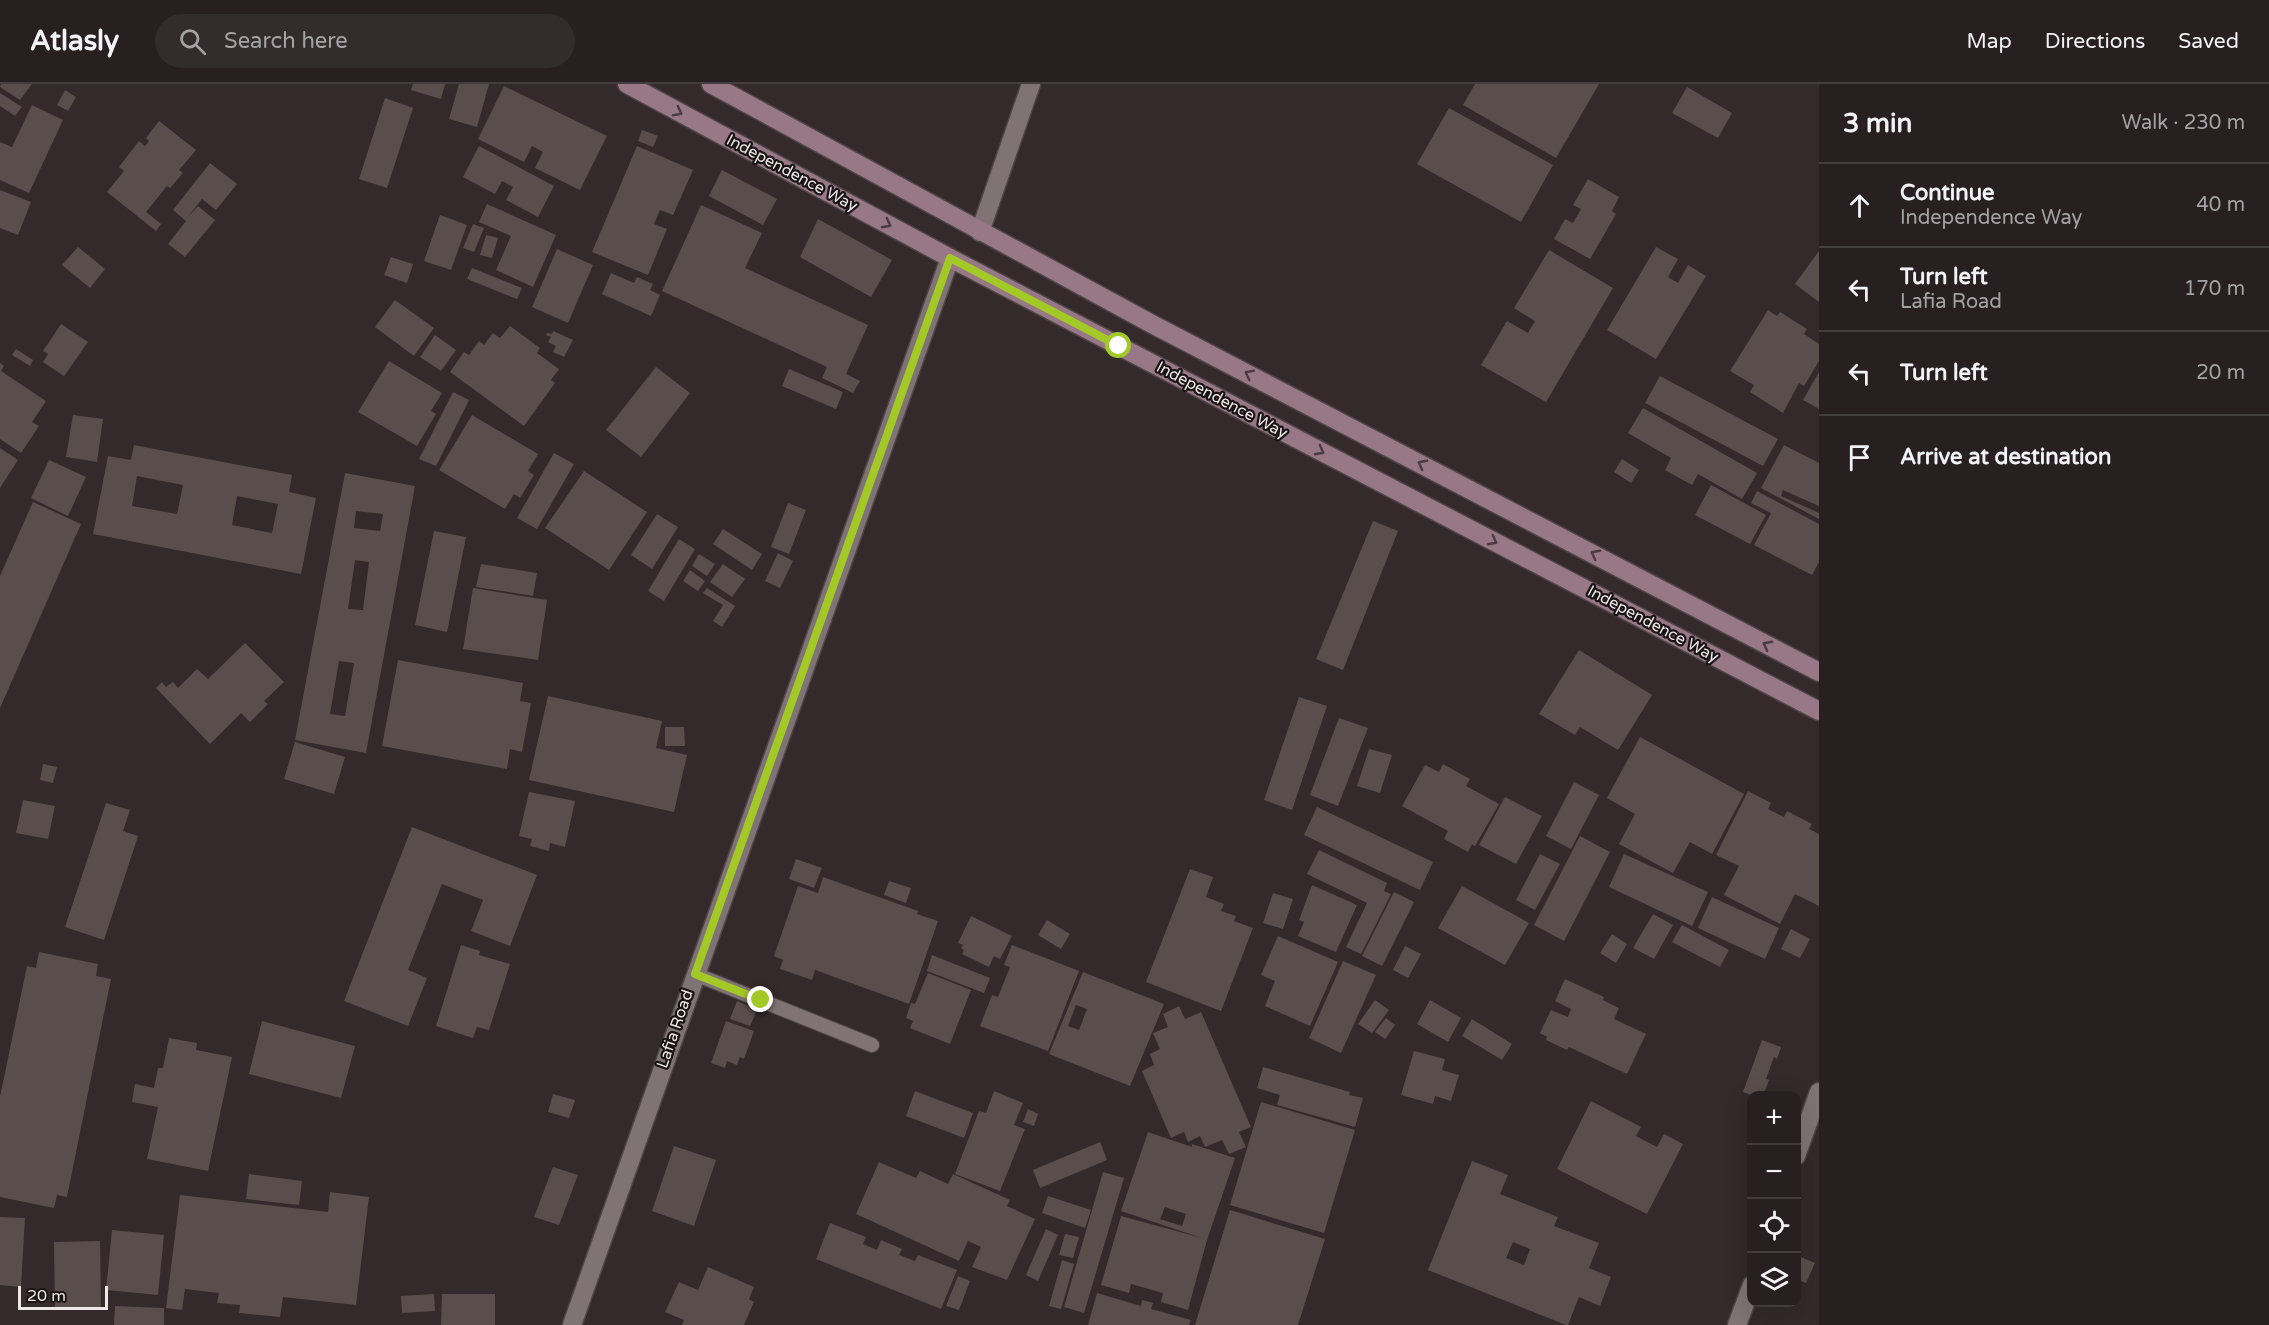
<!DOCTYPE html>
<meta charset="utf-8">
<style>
body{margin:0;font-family:"Varela Round",sans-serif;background:#332c2d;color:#f1f3f6}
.controls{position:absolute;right:18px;bottom:18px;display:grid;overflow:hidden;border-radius:12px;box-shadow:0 6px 24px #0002}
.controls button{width:54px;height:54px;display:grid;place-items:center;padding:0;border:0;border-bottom:2px solid #433d3e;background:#271f20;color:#f1f3f6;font:30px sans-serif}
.scale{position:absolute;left:18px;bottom:15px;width:90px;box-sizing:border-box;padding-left:6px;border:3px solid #eee6e7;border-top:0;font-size:16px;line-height:21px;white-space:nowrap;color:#eee6e7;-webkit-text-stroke:4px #181314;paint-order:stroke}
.stop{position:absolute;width:18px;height:18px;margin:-14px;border:4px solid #a3c927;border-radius:50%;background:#fff}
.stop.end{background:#a3c927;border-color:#fff;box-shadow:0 2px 6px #0008}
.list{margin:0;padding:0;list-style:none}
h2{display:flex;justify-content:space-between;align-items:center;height:78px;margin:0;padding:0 24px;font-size:26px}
h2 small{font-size:20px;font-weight:400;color:#a4a2a5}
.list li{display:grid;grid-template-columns:39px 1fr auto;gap:18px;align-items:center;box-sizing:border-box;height:84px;padding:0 24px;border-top:2px solid #433d3e}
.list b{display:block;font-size:22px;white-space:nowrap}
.list p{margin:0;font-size:20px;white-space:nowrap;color:#a4a2a5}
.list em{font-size:20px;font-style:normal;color:#a4a2a5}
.icon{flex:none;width:33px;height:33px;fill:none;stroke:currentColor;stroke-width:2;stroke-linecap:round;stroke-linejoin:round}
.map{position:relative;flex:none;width:1819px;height:1241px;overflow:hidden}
header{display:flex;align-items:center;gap:36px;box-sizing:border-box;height:84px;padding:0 30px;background:#271f20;border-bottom:2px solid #433d3e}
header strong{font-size:28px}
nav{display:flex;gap:33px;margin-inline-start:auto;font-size:21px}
.search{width:420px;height:54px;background:#332c2d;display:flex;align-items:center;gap:15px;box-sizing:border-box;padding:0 21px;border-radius:33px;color:#a4a2a5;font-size:22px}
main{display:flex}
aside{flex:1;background:#271f20}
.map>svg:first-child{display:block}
.building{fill:#5a4e4c;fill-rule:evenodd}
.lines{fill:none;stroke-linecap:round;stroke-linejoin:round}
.lane-casing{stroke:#4e4546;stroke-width:16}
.street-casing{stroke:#4e4546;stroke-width:21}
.secondary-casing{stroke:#4e4546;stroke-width:21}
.lane{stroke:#807375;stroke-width:14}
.street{stroke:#807375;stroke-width:18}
.secondary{stroke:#987887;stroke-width:18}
.oneway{stroke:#4b3b42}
.route{stroke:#a3c927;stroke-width:8}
.labels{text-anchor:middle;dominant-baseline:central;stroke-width:4.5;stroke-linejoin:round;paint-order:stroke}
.street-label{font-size:16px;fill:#eee6e7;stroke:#181314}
</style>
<header>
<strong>Atlasly</strong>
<div class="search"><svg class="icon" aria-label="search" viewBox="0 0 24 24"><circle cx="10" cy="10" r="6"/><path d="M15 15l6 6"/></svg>Search here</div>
<nav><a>Map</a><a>Directions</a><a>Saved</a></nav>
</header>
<main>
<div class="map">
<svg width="1819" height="1241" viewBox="0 0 1819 1241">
<rect width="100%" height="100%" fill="#34292b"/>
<g class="building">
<polygon points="1,0 32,0 20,16 0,3"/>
<polygon points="413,0 445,0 441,15 411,6"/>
<polygon points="459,0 489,0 477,43 449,35"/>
<polygon points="1475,0 1599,0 1556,74 1463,21"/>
<polygon points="504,2 607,52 580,106 535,84 543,68 532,62 524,78 478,55"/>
<polygon points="1687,3 1732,29 1718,54 1672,29"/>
<polygon points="65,6 76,13 68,27 57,21"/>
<polygon points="0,9 22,23 15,32 0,22"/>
<polygon points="385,14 413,24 387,104 359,95"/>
<polygon points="32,21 63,36 29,109 0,96 0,58 12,63"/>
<polygon points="1449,24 1553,81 1521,138 1417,80"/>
<polygon points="159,37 196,66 179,86 183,89 170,104 167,102 146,128 161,140 156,147 107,108 124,87 119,83 139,57 145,62 149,57 146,54"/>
<polygon points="642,46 658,52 653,63 638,57"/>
<polygon points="479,62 554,102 538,133 506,116 513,103 502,97 495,110 463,93"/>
<polygon points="637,62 693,86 673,131 660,126 654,140 667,145 648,191 592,168"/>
<polygon points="210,79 237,100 216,126 202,115 187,134 198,122 215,136 185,173 168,160 186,137 173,126"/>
<polygon points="722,86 777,115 763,141 709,112"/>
<polygon points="1588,95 1619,113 1612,127 1616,130 1590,175 1554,155 1565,135 1573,139 1581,125 1573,121"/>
<polygon points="0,106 31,118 18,151 0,144"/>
<polygon points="487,120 556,151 533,203 496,186 511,152 479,138"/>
<polygon points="701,121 762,149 745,184 868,241 846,290 860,297 853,309 822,294 827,283 662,207"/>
<polygon points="440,131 467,141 451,186 424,177"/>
<polygon points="818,135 892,176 871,213 800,173"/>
<polygon points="473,140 484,144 474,168 463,164"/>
<polygon points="486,151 498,154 492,174 480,171"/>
<polygon points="78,163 105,185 90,204 62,181"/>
<polygon points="1656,163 1678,175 1668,193 1678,199 1688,181 1706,192 1656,275 1607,246"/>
<polygon points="557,165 593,181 568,239 532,223"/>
<polygon points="1549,166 1613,204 1546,318 1481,281 1507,237 1528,249 1535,237 1514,224"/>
<polygon points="1819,167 1819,218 1795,200"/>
<polygon points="391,173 413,180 407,199 384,191"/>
<polygon points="472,184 522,204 517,215 467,195"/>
<polygon points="611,189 634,199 637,193 653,200 650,206 660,211 651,232 602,210"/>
<polygon points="395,216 434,244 414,272 375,243"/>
<polygon points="1768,226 1777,232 1780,228 1807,245 1804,250 1819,260 1819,277 1804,302 1799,299 1783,329 1750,308 1754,301 1730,287"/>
<polygon points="61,240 88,258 64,292 43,278 48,270 43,267"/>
<polygon points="510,242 540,264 537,269 559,285 551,296 555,299 524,342 450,288 464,268 469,271 479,257 484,261 493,249 500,254"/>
<polygon points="553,247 573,256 564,273 553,268 556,262 548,258 551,253 546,251 547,249 552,250"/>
<polygon points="435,251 456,266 441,287 420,273"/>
<polygon points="16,265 33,276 30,282 12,271"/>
<polygon points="389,277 442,309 431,327 436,330 417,362 358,328"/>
<polygon points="0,279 4,282 1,287 46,317 32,338 39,342 21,369 0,355"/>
<polygon points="656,283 690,309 641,373 606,346"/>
<polygon points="789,285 843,308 836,325 782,302"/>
<polygon points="1819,288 1819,325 1803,316"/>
<polygon points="1660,292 1778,355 1763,382 1645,319"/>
<polygon points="453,308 469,316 436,382 419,375"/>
<polygon points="1643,324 1757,389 1742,415 1698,390 1692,401 1665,386 1671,374 1628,349"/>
<polygon points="73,331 103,335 97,378 66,373"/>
<polygon points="472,331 538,370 528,387 534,391 520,414 514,410 505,425 439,386"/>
<path d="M134,361L292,391L289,408L316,414L301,490L93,450L108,372L131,376ZM137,392L183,401L177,430L132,422ZM237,412L278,420L272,449L232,441Z"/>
<polygon points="1784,361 1819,379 1819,422 1783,406 1781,412 1819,429 1819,435 1761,404"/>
<polygon points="0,364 18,376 0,404"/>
<polygon points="554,369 574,380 537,445 517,434"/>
<polygon points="1622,375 1639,386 1631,399 1614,388"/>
<polygon points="49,376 86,393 68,432 31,414"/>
<polygon points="584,387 647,428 609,486 545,444"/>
<path d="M345,389L415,402L366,669L295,656ZM356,427L383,430L380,447L354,444ZM355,476L369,478L363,526L348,525ZM339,577L354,579L345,632L330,630Z"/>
<polygon points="1711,401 1766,431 1750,460 1695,431"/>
<polygon points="1757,407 1819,440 1819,478 1812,491 1754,461 1771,429 1751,419"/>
<polygon points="33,418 81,440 0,624 0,492"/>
<polygon points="788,419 806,426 789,470 771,463"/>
<polygon points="657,430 678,443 652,485 631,471"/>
<polygon points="1373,437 1398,447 1343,586 1316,575"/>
<polygon points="723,445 762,470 752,486 713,460"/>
<polygon points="434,447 466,453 447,548 415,541"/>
<polygon points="679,455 695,465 664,517 648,507"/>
<polygon points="778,469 793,477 780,504 765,497"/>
<polygon points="699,470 715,480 707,492 692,482"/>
<polygon points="481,480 537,489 533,512 476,503"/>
<polygon points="723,480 745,495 732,513 710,498"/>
<polygon points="690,486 705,497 698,507 683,497"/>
<polygon points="473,504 547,516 538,576 463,565"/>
<polygon points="707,504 735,522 722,543 713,537 723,521 703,509"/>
<polygon points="245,559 284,598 264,617 268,620 250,638 241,629 210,660 156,604 162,598 166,603 173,598 178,604 197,585 208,595"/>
<polygon points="1579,566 1652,611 1618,666 1580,643 1575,651 1539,630"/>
<polygon points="398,576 523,599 520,617 531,619 522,668 510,665 507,685 382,662"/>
<polygon points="548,612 662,637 656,664 687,671 674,728 529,696"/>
<polygon points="1299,613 1327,622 1292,726 1264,716"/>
<polygon points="1339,634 1368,644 1338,722 1310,711"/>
<polygon points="665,643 684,643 685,662 665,662"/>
<polygon points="1640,653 1744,710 1712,770 1690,758 1673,789 1619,760 1635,730 1607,714"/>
<polygon points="295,658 345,673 334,710 284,695"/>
<polygon points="1369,665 1392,671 1380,709 1357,702"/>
<polygon points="43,680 57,683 53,699 40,696"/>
<polygon points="1443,680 1470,695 1466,702 1499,720 1475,762 1472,760 1468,768 1444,755 1448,747 1402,722 1425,681 1439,688"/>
<polygon points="1574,698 1599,711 1571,765 1546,752"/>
<polygon points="1748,707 1771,719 1768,725 1784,733 1787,727 1812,740 1809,745 1819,750 1819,822 1795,810 1780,840 1724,811 1739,782 1716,771"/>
<polygon points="529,708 575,717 565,763 550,759 549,767 530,762 532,755 519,752"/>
<polygon points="1505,713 1542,732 1516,780 1479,761"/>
<polygon points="23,716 55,722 48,755 16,749"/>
<polygon points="106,719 130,726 123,747 138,752 104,856 65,843"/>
<polygon points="1317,723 1433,778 1420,806 1304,751"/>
<polygon points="412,743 537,791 510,862 471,847 483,816 442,800 408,886 427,894 408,942 344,917"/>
<polygon points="1580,752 1610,768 1564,857 1534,841"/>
<polygon points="1319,766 1387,799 1384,807 1391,810 1361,870 1346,863 1367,819 1307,790"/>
<polygon points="1540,770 1560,780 1535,826 1516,816"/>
<polygon points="1624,770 1708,808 1692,842 1609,803"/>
<polygon points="796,775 822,784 814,804 789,795"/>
<polygon points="1190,785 1213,793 1206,813 1224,820 1221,827 1236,832 1234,837 1253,844 1221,927 1146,898"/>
<polygon points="823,793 918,827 917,830 938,837 909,920 815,886 812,896 780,885 783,876 774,872 798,802 818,809"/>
<polygon points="889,797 911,804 906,819 884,811"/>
<polygon points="1312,801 1357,821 1336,868 1298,852 1304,838 1299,836"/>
<polygon points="1462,802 1529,839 1505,881 1438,844"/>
<polygon points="1394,808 1414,818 1382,882 1362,872"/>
<polygon points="1273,809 1293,815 1283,845 1263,839"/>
<polygon points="1712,813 1779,844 1765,875 1698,844"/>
<polygon points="1653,830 1673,841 1654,875 1633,864"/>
<polygon points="971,832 1012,852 1000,875 994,872 989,883 962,870 964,866 961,864 963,861 958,859"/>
<polygon points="1047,836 1070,850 1061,865 1038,851"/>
<polygon points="1682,841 1729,866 1720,883 1672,858"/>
<polygon points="1791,845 1810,855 1800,874 1781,865"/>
<polygon points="1612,850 1627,860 1616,879 1600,869"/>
<polygon points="1278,852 1338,878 1310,942 1265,922 1275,897 1261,891"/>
<polygon points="461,861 480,867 479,871 510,880 489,946 477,943 473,954 436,942"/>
<polygon points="1012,861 1079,887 1048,967 980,942 992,911 998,913 1010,883 1004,881"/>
<polygon points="1405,862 1421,870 1408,894 1393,886"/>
<polygon points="39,868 98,880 96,892 111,895 67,1113 57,1111 54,1124 0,1113 0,1013 27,882 36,884"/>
<polygon points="932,871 990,894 984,909 927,887"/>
<polygon points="1343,877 1376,891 1341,969 1309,954"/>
<path d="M1083,888L1164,920L1130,1002L1049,970ZM1076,921L1087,925L1079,946L1068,942Z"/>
<polygon points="928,889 971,906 950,960 910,944 913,937 906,934 911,919 915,920"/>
<polygon points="1565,895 1604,913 1603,916 1619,924 1614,935 1646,950 1627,990 1569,963 1567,966 1546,956 1547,953 1540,949 1551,926 1568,933 1571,925 1555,917"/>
<polygon points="1375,916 1389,926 1372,949 1358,940"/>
<polygon points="1430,916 1461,934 1448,958 1417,940"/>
<polygon points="737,917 757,926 750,942 730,935"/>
<polygon points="1179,922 1185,935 1201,928 1251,1043 1239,1048 1246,1063 1229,1070 1222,1056 1205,1063 1200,1052 1188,1058 1184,1048 1171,1054 1142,987 1154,981 1150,970 1160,965 1153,949 1168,943 1163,930"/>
<polygon points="1386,934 1395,941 1385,955 1375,948"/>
<polygon points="1472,935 1512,960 1502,976 1462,952"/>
<polygon points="262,937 355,962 341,1014 249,990"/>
<polygon points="726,937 754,947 744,975 740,973 737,981 727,977 725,984 711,979"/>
<polygon points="169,954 197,959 196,966 232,973 208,1087 147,1075 158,1023 132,1018 135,1000 154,1004 158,984 163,984"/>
<polygon points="1762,956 1781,963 1777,975 1774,973 1766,995 1769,996 1763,1012 1754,1012 1743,1008"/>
<polygon points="1414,967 1445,975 1442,986 1459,991 1451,1017 1435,1012 1433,1020 1401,1011"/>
<polygon points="1263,983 1350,1008 1349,1011 1363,1014 1355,1043 1277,1021 1280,1011 1257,1004"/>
<polygon points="915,1007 973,1029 964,1054 906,1032"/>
<polygon points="994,1007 1023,1019 1014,1041 1025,1045 1000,1107 955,1090 979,1027 986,1029"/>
<polygon points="553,1010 575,1016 569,1034 548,1028"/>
<polygon points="1591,1017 1641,1043 1636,1052 1657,1063 1664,1050 1683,1060 1647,1130 1557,1085"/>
<polygon points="1261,1018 1355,1046 1324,1149 1230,1121"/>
<polygon points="1028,1025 1038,1030 1034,1042 1023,1038"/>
<path d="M1148,1048L1192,1063V1060L1235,1074L1207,1156L1188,1226L1161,1218L1163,1209L1131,1200L1129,1209L1101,1201L1121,1132L1202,1154L1121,1127ZM1165,1123L1186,1130L1182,1142L1160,1135Z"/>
<polygon points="1100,1058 1107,1076 1040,1104 1033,1086"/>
<polygon points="674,1062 716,1076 694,1142 652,1127"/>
<path d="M1472,1077L1508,1091L1500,1110L1558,1133L1554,1142L1599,1159L1589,1184L1611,1193L1600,1222L1579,1213L1568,1241H1566L1428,1186ZM1513,1158L1530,1165L1524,1181L1506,1174Z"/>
<polygon points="879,1078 916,1094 920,1087 948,1100 953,1090 1010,1116 1007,1122 1035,1135 1007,1196 972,1183 981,1163 968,1157 959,1177 856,1130"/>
<polygon points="553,1083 578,1091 559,1141 534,1133"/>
<polygon points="1103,1088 1124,1094 1084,1229 1064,1223"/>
<polygon points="249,1090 302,1097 299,1121 246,1115"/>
<polygon points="330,1108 369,1113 356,1221 283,1213 280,1233 239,1229 240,1221 217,1219 219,1209 185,1205 182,1226 166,1224 180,1111 328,1128"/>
<polygon points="1048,1112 1091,1126 1085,1144 1042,1129"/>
<polygon points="1230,1126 1325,1155 1298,1241 1195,1241"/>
<polygon points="0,1133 25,1134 21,1203 0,1201"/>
<polygon points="830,1139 866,1153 863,1160 877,1166 881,1156 902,1165 899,1171 915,1177 918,1171 957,1186 941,1225 816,1175"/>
<polygon points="1046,1145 1058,1151 1038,1197 1026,1191"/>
<polygon points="112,1146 164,1151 158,1211 106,1206"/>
<polygon points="1065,1150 1079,1153 1073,1174 1059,1171"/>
<polygon points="100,1157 101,1225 55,1226 54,1158"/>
<polygon points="1796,1171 1815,1179 1806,1199 1796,1195"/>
<polygon points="1062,1176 1074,1180 1061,1225 1049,1222"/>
<polygon points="708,1183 754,1203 749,1215 754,1218 744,1241 682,1241 684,1236 665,1228 679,1198 698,1206"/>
<polygon points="958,1192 970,1197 959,1226 946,1222"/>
<polygon points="1097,1209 1141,1222 1142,1216 1153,1219 1151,1225 1191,1236 1189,1241 1088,1241"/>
<polygon points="434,1210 435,1227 402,1229 401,1212"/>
<polygon points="442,1210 495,1210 495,1241 441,1241"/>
<polygon points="115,1222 164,1224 164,1241 114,1241"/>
</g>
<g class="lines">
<defs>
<polyline id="lane" points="695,890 872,961"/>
<g id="street">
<polyline points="980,148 1031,0"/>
<polyline points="1796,1072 1819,1008"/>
<polyline points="572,1241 950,174"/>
<polyline points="1737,1241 1752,1201"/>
</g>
<g id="secondary">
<polyline points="627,0 950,174 1819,627"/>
<polyline points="711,0 1150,239 1819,588"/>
</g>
</defs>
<use href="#lane" class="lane-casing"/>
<use href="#street" class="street-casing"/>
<use href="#secondary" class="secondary-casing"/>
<use href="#lane" class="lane"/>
<use href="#street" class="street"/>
<use href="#secondary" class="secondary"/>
</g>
<defs><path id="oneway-chevron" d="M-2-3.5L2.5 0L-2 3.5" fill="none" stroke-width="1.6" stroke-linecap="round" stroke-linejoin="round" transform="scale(1.5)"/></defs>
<g class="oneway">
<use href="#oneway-chevron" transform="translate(678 28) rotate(28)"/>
<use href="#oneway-chevron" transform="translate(887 140) rotate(28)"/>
<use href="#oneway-chevron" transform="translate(1249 290) rotate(-153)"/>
<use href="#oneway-chevron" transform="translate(1320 367) rotate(28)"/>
<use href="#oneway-chevron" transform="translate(1422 380) rotate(-152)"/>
<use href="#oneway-chevron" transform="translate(1493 457) rotate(28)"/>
<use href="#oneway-chevron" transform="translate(1595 470) rotate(-152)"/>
<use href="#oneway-chevron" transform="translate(1767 561) rotate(-152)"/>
</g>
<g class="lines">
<polyline class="route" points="761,916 695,890 950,174 1119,262"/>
</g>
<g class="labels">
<g class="street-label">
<text transform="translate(792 89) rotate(28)">Independence Way</text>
<text transform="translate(1222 316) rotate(28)">Independence Way</text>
<text transform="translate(1653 540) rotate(28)">Independence Way</text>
<text transform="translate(675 945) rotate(-71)">Lafia Road</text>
</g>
</g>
</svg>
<div class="controls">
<button>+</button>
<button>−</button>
<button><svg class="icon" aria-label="locate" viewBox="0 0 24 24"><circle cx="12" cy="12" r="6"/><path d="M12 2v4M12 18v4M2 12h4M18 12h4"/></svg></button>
<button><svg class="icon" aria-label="layers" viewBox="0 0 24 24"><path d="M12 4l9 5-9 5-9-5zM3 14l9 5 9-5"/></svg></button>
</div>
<div class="scale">20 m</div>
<div class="stop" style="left:1119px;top:262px"></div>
<div class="stop end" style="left:761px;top:916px"></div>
</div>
<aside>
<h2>3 min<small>Walk · 230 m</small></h2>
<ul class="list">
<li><svg class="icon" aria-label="ahead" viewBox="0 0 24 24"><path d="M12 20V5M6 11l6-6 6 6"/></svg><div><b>Continue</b><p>Independence Way</p></div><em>40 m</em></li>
<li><svg class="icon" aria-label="left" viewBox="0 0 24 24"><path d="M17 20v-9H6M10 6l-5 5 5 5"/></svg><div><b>Turn left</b><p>Lafia Road</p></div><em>170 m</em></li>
<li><svg class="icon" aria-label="left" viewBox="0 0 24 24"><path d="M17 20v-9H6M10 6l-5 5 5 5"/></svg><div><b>Turn left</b></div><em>20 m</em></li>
<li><svg class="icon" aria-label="arrive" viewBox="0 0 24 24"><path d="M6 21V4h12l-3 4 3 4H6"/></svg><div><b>Arrive at destination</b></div></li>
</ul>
</aside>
</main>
